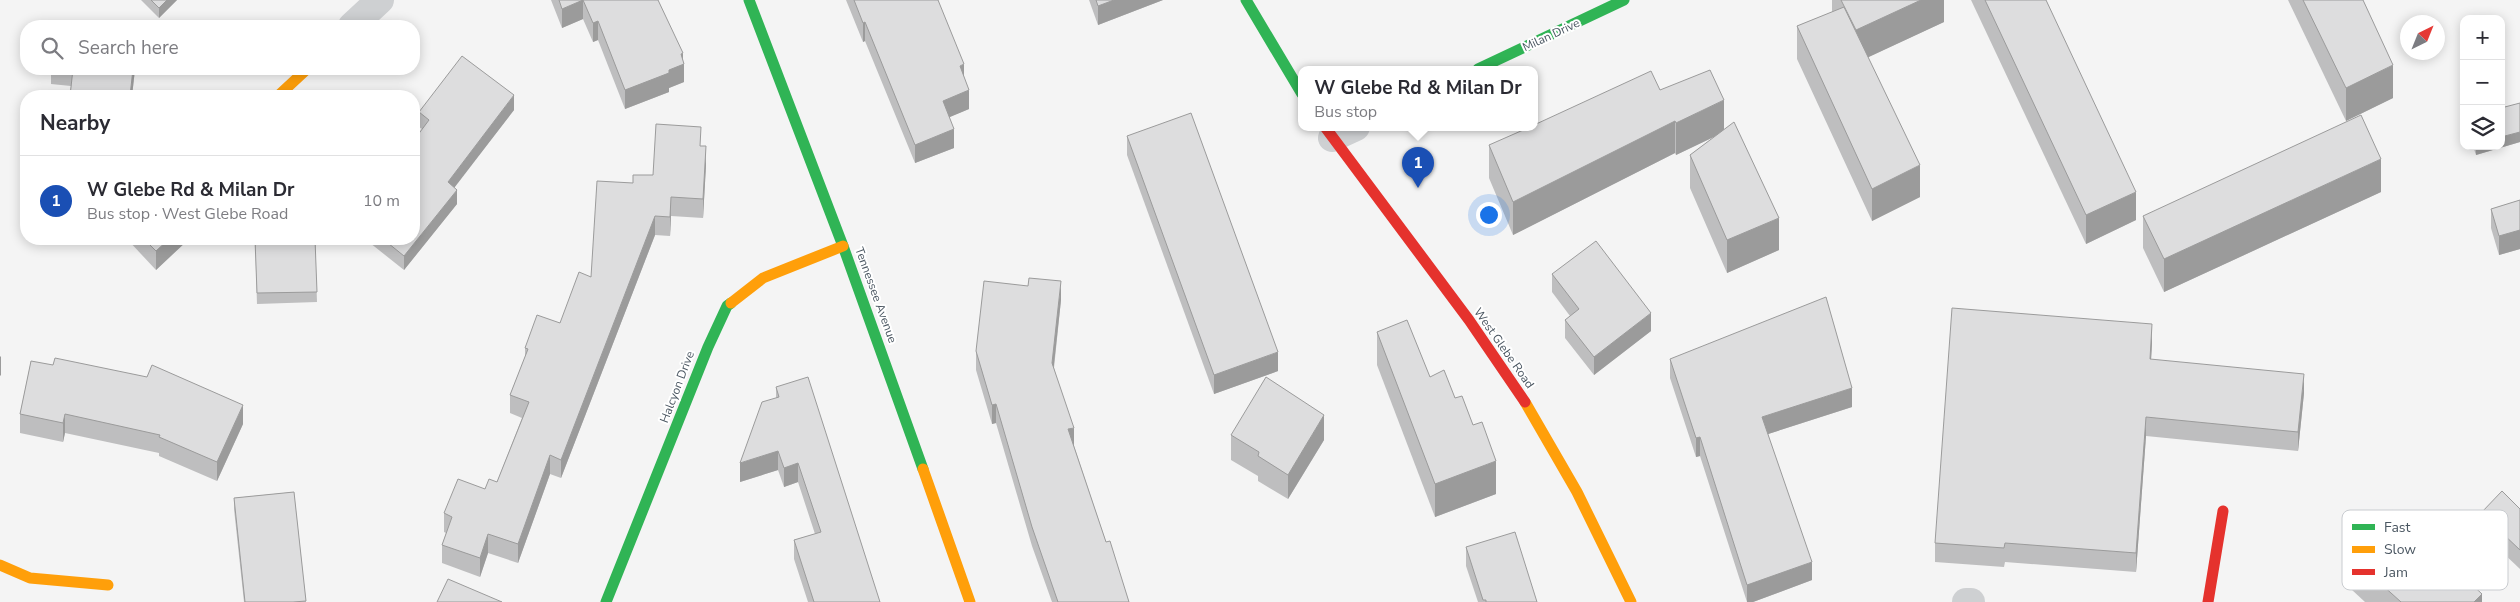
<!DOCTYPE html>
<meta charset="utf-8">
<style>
body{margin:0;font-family:"Nunito Sans",sans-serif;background:#f2f2f3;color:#2b2b33}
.controls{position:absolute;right:15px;top:15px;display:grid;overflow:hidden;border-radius:10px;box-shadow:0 2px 12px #0003}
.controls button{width:45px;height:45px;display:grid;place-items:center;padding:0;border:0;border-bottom:1px solid #e1e1e2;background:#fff;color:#2b2b33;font:25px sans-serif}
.compass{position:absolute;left:2400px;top:15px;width:45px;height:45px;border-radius:50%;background:#fff;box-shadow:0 2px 12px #0003;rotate:43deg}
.you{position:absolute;left:1488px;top:214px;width:18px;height:18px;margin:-12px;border:4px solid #fff;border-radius:50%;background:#1a73e8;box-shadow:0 0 0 8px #1a73e833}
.badge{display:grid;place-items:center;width:32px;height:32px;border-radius:50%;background:#868d94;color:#fff;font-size:16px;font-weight:700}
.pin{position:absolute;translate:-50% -41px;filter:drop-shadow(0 1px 2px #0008)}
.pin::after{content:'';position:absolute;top:26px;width:18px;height:15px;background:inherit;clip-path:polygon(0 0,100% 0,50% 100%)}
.popup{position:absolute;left:1298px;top:66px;width:240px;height:65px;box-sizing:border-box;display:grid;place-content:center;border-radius:10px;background:#fff;filter:drop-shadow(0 1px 4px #0005);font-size:16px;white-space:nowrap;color:#7c7c81}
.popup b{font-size:19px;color:#2b2b33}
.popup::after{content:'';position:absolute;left:50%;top:100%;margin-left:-10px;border:10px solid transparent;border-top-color:#fff}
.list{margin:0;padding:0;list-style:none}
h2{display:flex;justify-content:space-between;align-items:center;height:65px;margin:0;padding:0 20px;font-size:21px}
h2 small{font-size:16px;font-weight:400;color:#7c7c81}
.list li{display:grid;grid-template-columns:32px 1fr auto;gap:15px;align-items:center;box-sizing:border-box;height:90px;padding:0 20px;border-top:1px solid #e1e1e2}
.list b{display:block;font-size:19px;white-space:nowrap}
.list p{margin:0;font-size:16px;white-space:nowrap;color:#7c7c81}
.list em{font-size:16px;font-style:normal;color:#7c7c81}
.icon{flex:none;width:28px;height:28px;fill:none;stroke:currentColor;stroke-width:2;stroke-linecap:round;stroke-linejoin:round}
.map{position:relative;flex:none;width:2520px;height:602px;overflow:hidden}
.search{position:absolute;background:#fff;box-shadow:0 2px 12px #0003;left:20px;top:20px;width:400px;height:55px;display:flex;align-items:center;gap:12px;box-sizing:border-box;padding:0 18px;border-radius:20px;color:#7c7c81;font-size:19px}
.panel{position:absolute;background:#fff;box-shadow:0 2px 12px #0003;left:20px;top:90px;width:400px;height:155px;border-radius:20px}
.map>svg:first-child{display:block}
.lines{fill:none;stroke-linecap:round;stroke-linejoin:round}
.street{stroke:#ced0d2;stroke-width:28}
.fast{stroke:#30b455;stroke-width:11}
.slow{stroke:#ff9f0a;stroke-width:11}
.jam{stroke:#e5322d;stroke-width:11}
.wall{fill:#bebebf}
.shaded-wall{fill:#9b9b9b}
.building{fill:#ddddde;stroke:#9b9b9b}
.labels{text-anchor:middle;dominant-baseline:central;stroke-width:4;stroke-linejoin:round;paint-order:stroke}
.street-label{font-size:12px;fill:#4a5661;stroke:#fff}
.key{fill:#fff;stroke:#c9ccd0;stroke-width:1}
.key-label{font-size:14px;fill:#4a5661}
</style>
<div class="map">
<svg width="2520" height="602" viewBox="0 0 2520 602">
<rect width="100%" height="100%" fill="#f4f4f4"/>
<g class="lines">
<g class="street">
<polyline points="352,26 380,0"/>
<polyline points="1332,138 1356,127"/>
<polyline points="1966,602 1971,602"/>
</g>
<g class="fast">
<polyline points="749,0 843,246 923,469"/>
<polyline points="1246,0 1302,94"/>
<polyline points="1478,69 1624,0"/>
<polyline points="606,602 708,347 727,306 731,303"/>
</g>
<g class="slow">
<polyline points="278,96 307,69"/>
<polyline points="731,303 763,278 843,246"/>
<polyline points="1525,402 1577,492 1631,602"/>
<polyline points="923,469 970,602"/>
<polyline points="0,565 30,578 108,585"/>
</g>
<g class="jam">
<polyline points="1325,127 1469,320 1525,402"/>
<polyline points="2208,602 2223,511"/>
</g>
</g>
<g class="wall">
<polygon points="141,0 177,0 159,18"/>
<polygon points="551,0 658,0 683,60 684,82 669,88 669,92 625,109 598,40 593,42 583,19 562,28"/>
<polygon points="846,0 938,0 964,78 969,109 949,117 954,148 915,163 865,41 863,42"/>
<polygon points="1089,0 1163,0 1098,25"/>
<polygon points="1832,0 1944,0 1944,22 1868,57 1920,197 1872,221 1797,59 1797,26 1832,12"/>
<polygon points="1971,0 2046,0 2136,220 2086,244"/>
<polygon points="2288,0 2363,0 2393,98 2346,121"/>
<polygon points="51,69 135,69 132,96 70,96 71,86 51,84"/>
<polygon points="1660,90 1724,130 1779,250 1727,273 1690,188 1690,155 1716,136 1676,155 1675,153 1513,235 1489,178 1489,145"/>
<polygon points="2520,103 2520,142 2476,155 2473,146 2501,146"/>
<polygon points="514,110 454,187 457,204 404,270 365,239 414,239 422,129 419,127 419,112"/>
<polygon points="1127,136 1278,371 1214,394 1127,155"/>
<polygon points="701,146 706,165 703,218 671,216 670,236 655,235 561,478 550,474 518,563 488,553 480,577 442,563 442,545 446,533 444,532 444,513 497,482 522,418 510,413 510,395 525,357 525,348 560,323 591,277 633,183 653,175"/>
<polygon points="2381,192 2164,292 2143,248 2143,216"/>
<polygon points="2520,200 2520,249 2499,255 2491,228 2491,209"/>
<polygon points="127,239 189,239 156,270"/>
<polygon points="255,239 315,239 317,302 257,304"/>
<polygon points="1552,274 1651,331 1594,375 1565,338 1565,320 1570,316 1552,292"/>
<polygon points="1061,300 1054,368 1074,446 1106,542 1129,602 1052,602 1032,546 996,423 992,424 976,370 976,351"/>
<polygon points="1377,332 1455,398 1496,494 1435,517 1377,365"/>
<polygon points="2152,343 2151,360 2304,393 2298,451 2146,436 2136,572 2005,562 2004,567 1935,562 1935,543"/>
<polygon points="1670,359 1852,407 1768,434 1812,580 1753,602 1747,602 1700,456 1696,457 1670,378"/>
<polygon points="31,361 243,424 217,481 159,456 159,453 65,433 63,442 20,433 20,414"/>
<polygon points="776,387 880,602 808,602 794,559 794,540 815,534 798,482 784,487 778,470 740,482 776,398"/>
<polygon points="1231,435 1324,440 1288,499 1258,481 1258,476 1231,460"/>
<polygon points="294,492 306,602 244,602 234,509 234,498"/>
<polygon points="2520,509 2520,569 2481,532 2481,513"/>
<polygon points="1466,547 1537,602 1478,602 1466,566"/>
<polygon points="2351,557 2482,602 2365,602 2351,589"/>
</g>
<g class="shaded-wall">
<polygon points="167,0 177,0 159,18 159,8"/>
<polygon points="583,0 583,19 562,28 562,9"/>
<polygon points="1114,0 1163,0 1098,25 1098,6"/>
<polygon points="1921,0 1944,0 1944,22 1856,63 1856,30"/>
<polygon points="598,21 598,40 593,42 593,23"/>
<polygon points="865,22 865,41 863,42 863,23"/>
<polygon points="683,53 683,64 684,64 684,82 669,88 669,92 625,109 625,90 669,70 681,54"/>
<polygon points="964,64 964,83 960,66"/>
<polygon points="2393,65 2393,98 2346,121 2346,88"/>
<polygon points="133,69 135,69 132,96 130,96"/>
<polygon points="969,90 969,109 943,120 943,101"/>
<polygon points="514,95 514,110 448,196 448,182"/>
<polygon points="1724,100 1724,132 1676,155 1676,123"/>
<polygon points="1675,121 1675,153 1513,235 1513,202"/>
<polygon points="954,129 954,148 915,163 915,145"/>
<polygon points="2520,132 2520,142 2476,155 2476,146 2501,146 2501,137"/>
<polygon points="706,146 706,165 703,218 703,199"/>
<polygon points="2381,159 2381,192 2164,292 2164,259"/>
<polygon points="1920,165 1920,197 1872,221 1872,189"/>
<polygon points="457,190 457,204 404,270 404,256"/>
<polygon points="2136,192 2136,220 2086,244 2086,215"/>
<polygon points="671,197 671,216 670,236 670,217"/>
<polygon points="655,216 655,235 561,478 561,460"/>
<polygon points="1779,218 1779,250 1727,273 1727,240"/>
<polygon points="2520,230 2520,249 2499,255 2499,236"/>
<polygon points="169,239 189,239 156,270 156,251"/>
<polygon points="1061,281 1061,300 1052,382 1052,363"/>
<polygon points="1651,313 1651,331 1594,375 1594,357"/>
<polygon points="2152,324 2152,343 2150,378 2150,359"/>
<polygon points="1278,352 1278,371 1214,394 1214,375"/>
<polygon points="1,356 1,375 0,376 0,357"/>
<polygon points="2304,374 2304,393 2298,451 2298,432"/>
<polygon points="1852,388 1852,407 1762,436 1762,417"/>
<polygon points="996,404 996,423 992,424 992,405"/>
<polygon points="243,405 243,424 217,481 217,462"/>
<polygon points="65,414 65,433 63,442 63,423"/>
<polygon points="1324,415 1324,440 1288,499 1288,475"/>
<polygon points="2146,417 2146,436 2136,572 2136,553"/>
<polygon points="1074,428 1074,446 1068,448 1068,429"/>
<polygon points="1700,437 1700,456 1696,457 1696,438"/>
<polygon points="778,451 778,470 740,482 740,463"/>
<polygon points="550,455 550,474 518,563 518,544"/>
<polygon points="1496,461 1496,494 1435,517 1435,484"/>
<polygon points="798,463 798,482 784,487 784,468"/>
<polygon points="488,534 488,553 480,577 480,558"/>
<polygon points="1812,562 1812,580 1753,602 1747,602 1747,585"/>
<polygon points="2482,594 2482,602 2474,602"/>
</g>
<g class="building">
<polygon points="151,0 167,0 159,8"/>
<polygon points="559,0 658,0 683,53 681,54 684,64 669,70 669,73 625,90 598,21 593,23 583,0 562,9"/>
<polygon points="854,0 938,0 964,64 960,66 969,90 943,101 954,129 915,145 865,22 863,23"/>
<polygon points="1096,0 1114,0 1098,6"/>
<polygon points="1841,0 1921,0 1856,30"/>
<polygon points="1985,0 2046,0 2136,192 2086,215"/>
<polygon points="2303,0 2363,0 2393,65 2346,88"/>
<polygon points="1844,7 1920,165 1872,189 1797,26"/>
<polygon points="55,24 81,26 55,26"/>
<polygon points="462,56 514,95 448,182 457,190 404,256 383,239 414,239 414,140 429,120 419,112"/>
<polygon points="73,69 133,69 130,96 70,96"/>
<polygon points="1710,70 1724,100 1676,123 1675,121 1513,202 1489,145 1530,127 1534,127 1534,125 1651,71 1660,90"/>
<polygon points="2520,103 2520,132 2501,137 2501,108"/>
<polygon points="1191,113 1278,352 1214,375 1127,136"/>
<polygon points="2361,115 2381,159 2164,259 2143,216"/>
<polygon points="1734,122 1779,218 1727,240 1690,155"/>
<polygon points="656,124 701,127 700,146 706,146 703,199 671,197 670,217 655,216 561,460 550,455 518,544 488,534 480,558 442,545 452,517 444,513 458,479 485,489 489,479 497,482 529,402 510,395 528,349 525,348 537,315 560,323 579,272 591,277 597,181 633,183 633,175 653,175"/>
<polygon points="2520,200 2520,230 2499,236 2491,209"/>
<polygon points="144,239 169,239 156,251"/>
<polygon points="255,239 315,239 317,292 257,293"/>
<polygon points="1596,241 1651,313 1594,357 1565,320 1579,309 1552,274"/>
<polygon points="1029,278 1061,281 1052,363 1074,428 1068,429 1106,542 1110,541 1129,602 1058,602 1032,527 996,404 992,405 976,351 984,281 1028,286"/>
<polygon points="1826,297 1852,388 1762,417 1812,562 1747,585 1700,437 1696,438 1670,359"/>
<polygon points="1952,308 2152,324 2150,359 2304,374 2298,432 2146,417 2136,553 2005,543 2004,548 1935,543"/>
<polygon points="1407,320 1430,377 1444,370 1455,398 1462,396 1473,425 1482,422 1496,461 1435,484 1377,332"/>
<polygon points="55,358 147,377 152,365 243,405 217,462 159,437 160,435 65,414 63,423 20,414 31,361 53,365"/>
<polygon points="808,377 880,602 814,602 794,540 821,532 798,463 784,468 778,451 740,463 762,402 779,397 776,387"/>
<polygon points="1266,377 1324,415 1288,475 1258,456 1259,452 1231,435"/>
<polygon points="2502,491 2520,509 2520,550 2481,513"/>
<polygon points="294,492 306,601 293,602 245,602 234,498"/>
<polygon points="2392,510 2482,594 2474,602 2401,602 2351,557"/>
<polygon points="1515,532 1537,602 1486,602 1486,600 1483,600 1466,547"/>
<polygon points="448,579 502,602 437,602"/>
</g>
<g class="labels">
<g class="street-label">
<text transform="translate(1551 35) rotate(-25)">Milan Drive</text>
<text transform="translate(876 295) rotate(70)">Tennessee Avenue</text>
<text transform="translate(1504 348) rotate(55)">West Glebe Road</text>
<text transform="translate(677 387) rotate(-69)">Halcyon Drive</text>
</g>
</g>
<rect x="2342" y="510" width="166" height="80" rx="8" class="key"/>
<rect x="2352" y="524" width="23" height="6" fill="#30b455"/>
<rect x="2352" y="546" width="23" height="7" fill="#ff9f0a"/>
<rect x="2352" y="569" width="23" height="6" fill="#e5322d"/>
<g class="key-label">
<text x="2384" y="532">Fast</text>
<text x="2384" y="554">Slow</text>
<text x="2384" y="577">Jam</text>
</g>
</svg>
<div class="controls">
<button>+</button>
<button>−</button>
<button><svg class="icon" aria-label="layers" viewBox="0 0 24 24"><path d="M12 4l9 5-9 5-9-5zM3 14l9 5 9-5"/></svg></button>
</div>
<svg class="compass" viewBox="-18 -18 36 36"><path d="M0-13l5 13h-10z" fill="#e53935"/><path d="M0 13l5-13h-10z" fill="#7c7c81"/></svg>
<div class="you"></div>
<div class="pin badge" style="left:1418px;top:188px;background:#1a4fb4">1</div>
<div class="popup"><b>W Glebe Rd &amp; Milan Dr</b>Bus stop</div>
<div class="search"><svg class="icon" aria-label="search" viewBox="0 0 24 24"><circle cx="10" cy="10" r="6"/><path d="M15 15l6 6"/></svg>Search here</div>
<section class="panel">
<h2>Nearby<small></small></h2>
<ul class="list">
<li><span class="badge" style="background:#1a4fb4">1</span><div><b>W Glebe Rd &amp; Milan Dr</b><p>Bus stop · West Glebe Road</p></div><em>10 m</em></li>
</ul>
</section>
</div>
